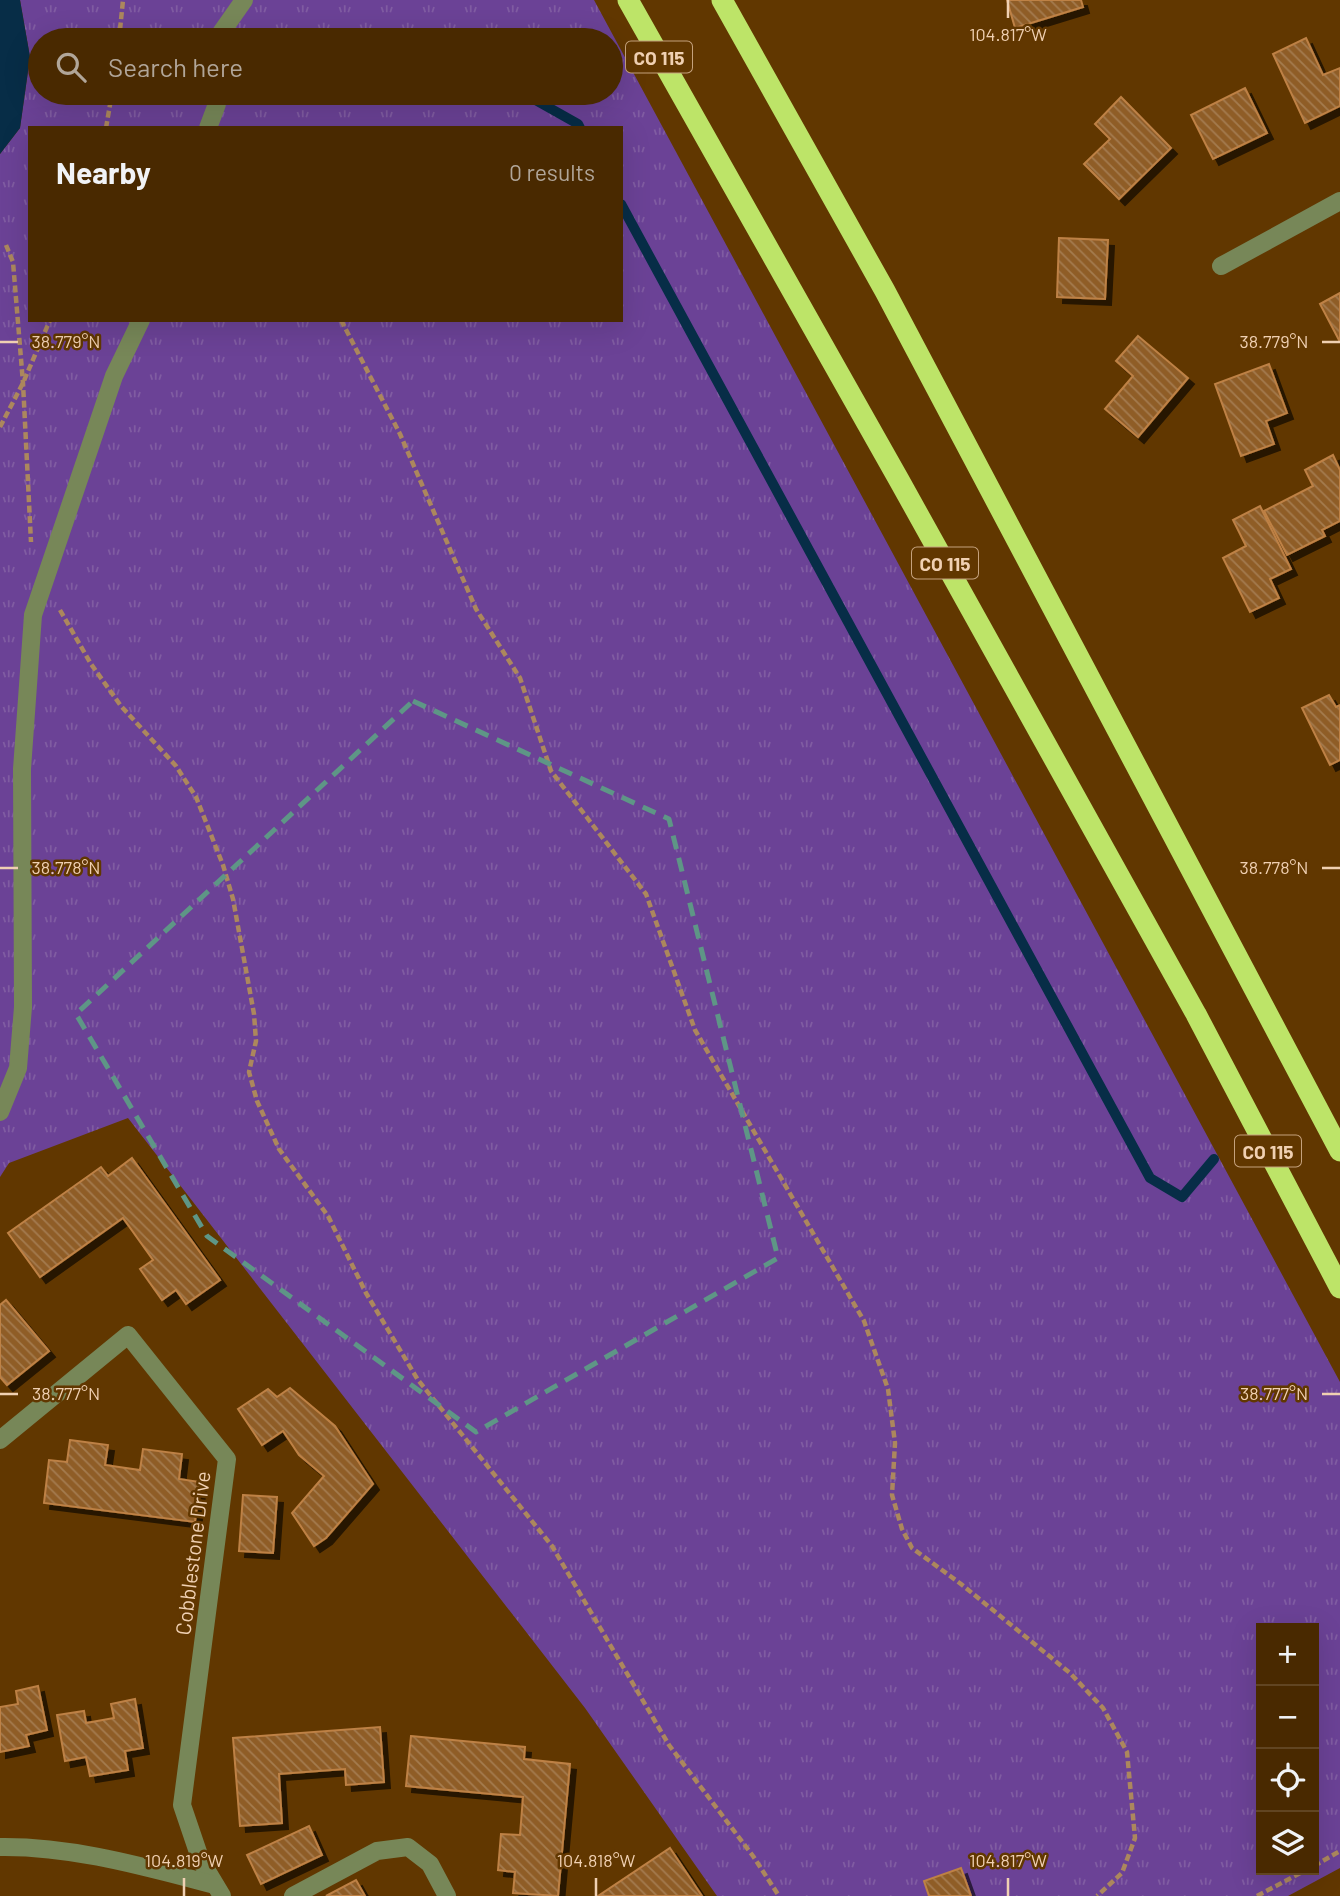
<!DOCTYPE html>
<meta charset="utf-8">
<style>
body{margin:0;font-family:Barlow,sans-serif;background:#50310a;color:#f1f3f6}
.controls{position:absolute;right:21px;bottom:21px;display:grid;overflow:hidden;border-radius:0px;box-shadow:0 7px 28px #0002}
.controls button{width:63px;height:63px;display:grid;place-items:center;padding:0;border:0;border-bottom:2px solid #614522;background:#492900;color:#f1f3f6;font:35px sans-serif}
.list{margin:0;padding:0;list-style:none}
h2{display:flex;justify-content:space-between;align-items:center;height:91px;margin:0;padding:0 28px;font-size:30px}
h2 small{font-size:23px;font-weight:400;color:#b1a699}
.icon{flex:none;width:38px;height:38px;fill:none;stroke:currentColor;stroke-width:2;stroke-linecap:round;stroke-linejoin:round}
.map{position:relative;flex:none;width:1340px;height:1896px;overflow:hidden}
.search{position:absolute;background:#492900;box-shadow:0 7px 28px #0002;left:28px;top:28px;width:595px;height:77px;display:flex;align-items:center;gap:18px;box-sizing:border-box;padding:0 24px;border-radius:38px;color:#b1a699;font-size:26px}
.panel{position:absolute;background:#492900;box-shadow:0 7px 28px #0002;left:28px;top:126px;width:595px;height:196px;border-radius:0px}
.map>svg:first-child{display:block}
.grass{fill:url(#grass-tufts);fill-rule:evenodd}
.water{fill:#072d47}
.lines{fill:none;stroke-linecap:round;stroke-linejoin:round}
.stream{stroke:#072d47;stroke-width:10}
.building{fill:url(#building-back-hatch);stroke:#be8145;stroke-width:2;filter:url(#shadow)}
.path{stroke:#ac875d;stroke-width:4.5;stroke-dasharray:7 3.5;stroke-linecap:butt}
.minor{stroke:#778758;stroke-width:18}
.highway{stroke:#bde468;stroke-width:21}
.marked{fill:none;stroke:#5e9686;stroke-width:5;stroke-dasharray:14 9;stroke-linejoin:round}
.ticks{fill:none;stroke:#f0d0b2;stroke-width:2.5}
.labels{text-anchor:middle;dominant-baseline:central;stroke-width:5;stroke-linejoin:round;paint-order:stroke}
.shield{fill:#613700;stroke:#c5a27d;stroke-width:2}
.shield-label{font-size:19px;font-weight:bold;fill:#f0d0b2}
.street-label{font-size:21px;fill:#f0d0b2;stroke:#613700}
.ticks-label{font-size:18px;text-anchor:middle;fill:#f0d0b2;stroke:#613700;stroke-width:5;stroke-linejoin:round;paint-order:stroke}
</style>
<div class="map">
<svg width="1340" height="1896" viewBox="0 0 1340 1896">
<defs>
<pattern id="grass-tufts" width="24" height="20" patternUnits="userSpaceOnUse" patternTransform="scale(1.75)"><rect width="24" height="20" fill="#6b4296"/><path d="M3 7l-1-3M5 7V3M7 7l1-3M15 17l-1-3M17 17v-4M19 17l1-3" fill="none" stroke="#805ca2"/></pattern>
<pattern id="building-back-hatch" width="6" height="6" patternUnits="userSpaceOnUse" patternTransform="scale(1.75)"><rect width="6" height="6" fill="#8f5d28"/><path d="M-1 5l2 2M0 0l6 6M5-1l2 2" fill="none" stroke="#a47b4e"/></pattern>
<filter id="shadow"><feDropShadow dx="6" dy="6" stdDeviation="0" flood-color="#0009"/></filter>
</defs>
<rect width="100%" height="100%" fill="#613700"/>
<path class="grass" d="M20,0H594L1340,1382V1868L1288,1896H717L585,1708L128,1118L9,1163L0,1177V154L20,128L30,57ZM40,40H611V93H40ZM30,128H621V320H30ZM1261,1628H1314V1870H1261Z"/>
<polygon class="water" points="0,0 20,0 30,57 20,128 0,154"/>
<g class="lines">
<g class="stream">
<polyline points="523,93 578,124 580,128"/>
<polyline points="621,204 1150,1178 1182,1197 1214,1159"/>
</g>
</g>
<g class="building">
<polygon points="1007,0 1081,0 1083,7 1015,28"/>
<polygon points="1306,38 1323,75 1340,68 1340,106 1305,123 1273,54"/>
<polygon points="1245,88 1267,133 1213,159 1191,115"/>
<polygon points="1121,97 1171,148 1119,199 1084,164 1110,139 1095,124"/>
<polygon points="1059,238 1108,240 1105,299 1057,297"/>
<polygon points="1340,293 1340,342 1320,304"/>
<polygon points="1138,336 1188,378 1138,437 1105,409 1133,376 1116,361"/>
<polygon points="1269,364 1287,413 1266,421 1274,444 1241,456 1215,384"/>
<polygon points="1333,455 1340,470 1340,521 1322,530 1325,536 1287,555 1264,511 1313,486 1305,470"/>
<polygon points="1260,506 1291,569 1270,579 1279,598 1250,612 1223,558 1246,546 1233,520"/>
<polygon points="1329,695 1336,707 1340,705 1340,760 1330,765 1302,708"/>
<polygon points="132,1158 220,1280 186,1304 176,1290 162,1300 140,1269 153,1260 123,1218 40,1277 8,1233 101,1167 108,1176"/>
<polygon points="6,1300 49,1351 7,1385 0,1377 0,1305"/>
<polygon points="290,1388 335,1426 373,1484 326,1538 314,1546 292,1513 324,1476 299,1455 283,1431 262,1445 238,1409 268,1389 277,1397"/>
<polygon points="70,1440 108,1445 105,1465 140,1470 143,1449 182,1454 179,1479 200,1482 195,1522 44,1503 49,1460 67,1462"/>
<polygon points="243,1495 277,1497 273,1553 239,1551"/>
<polygon points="38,1686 47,1730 26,1735 29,1746 0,1752 0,1707 18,1704 16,1691"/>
<polygon points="135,1699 143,1748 125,1751 128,1770 90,1776 86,1757 65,1761 57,1715 84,1711 86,1723 114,1718 111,1704"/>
<polygon points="380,1727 384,1782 346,1785 345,1769 279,1774 282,1823 240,1826 233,1738"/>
<polygon points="411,1736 525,1747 524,1759 570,1764 558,1896 513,1893 515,1872 498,1870 501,1834 520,1835 523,1797 406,1786"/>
<polygon points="309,1826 322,1855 261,1884 247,1855"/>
<polygon points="670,1848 702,1896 598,1896"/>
<polygon points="961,1868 971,1896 929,1896 924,1881"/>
<polygon points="356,1880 365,1896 326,1896"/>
</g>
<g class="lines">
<g class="path">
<polyline points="119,40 123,0"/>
<polyline points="106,128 112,93"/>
<polyline points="6,245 13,262 23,383 31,542"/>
<polyline points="341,320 400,434 476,609 520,678 551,771 646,894 695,1030 864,1321 888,1389 895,1443 892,1495 902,1529 912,1548 961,1584 1070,1673 1103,1708 1127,1752 1135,1838 1122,1873 1097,1896"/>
<polyline points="0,427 23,383 50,320"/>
<polyline points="60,610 91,664 121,706 176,766 196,797 223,865 233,899 254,1014 256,1041 249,1072 257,1101 279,1149 328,1216 366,1293 418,1380 552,1546 669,1745 753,1856 779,1896"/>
<polyline points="1314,1866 1340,1851"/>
<polyline points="1257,1896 1306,1870"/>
</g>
<g class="minor">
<polyline points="216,40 244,0"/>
<polyline points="208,128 217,104"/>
<polyline points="1221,266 1340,201"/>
<polyline points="0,1112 18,1068 23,1007 22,769 33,615 114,376 141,320"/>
<polyline points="0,1440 128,1335 227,1459 182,1805 201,1861 222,1896"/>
<path d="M0,1847C73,1846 145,1867 215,1885"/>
<polyline points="293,1896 377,1851 408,1847 430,1864 447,1896"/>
</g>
<g class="highway">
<polyline points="628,0 899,480 1196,1014 1340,1288"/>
<polyline points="722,0 885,291 1340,1151"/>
</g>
</g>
<path class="marked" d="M413,701L669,819L778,1258L476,1432L207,1236L76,1014Z"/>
<path class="ticks" d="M1008,0V18M0,342H18M1322,342H1340M0,868H18M1322,868H1340M0,1394H18M1322,1394H1340M184,1878V1896M596,1878V1896M1008,1878V1896"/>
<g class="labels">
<g class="shield">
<rect x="626" y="41.5" width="66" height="31" rx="5"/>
<rect x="912" y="547.5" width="66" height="31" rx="5"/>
<rect x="1235" y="1135.5" width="66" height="31" rx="5"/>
</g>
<g class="shield-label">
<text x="659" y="57">CO 115</text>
<text x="945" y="563">CO 115</text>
<text x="1268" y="1151">CO 115</text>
</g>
<g class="street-label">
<text transform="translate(192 1553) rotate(-83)">Cobblestone Drive</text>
</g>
</g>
<g class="ticks-label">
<text x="1008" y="41">104.817°W</text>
<text x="66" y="348">38.779°N</text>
<text x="1274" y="348">38.779°N</text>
<text x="66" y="874">38.778°N</text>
<text x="1274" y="874">38.778°N</text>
<text x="66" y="1400">38.777°N</text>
<text x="1274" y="1400">38.777°N</text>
<text x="184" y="1867">104.819°W</text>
<text x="596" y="1867">104.818°W</text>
<text x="1008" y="1867">104.817°W</text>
</g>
</svg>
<div class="controls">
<button>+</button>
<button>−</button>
<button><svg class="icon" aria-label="locate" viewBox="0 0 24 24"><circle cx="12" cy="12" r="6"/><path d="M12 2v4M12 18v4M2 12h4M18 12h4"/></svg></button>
<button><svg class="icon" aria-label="layers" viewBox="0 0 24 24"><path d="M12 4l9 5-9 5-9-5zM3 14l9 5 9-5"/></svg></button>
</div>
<div class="search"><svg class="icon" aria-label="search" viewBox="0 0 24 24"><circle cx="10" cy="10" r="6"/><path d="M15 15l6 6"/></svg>Search here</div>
<section class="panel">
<h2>Nearby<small>0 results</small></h2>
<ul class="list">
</ul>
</section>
</div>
